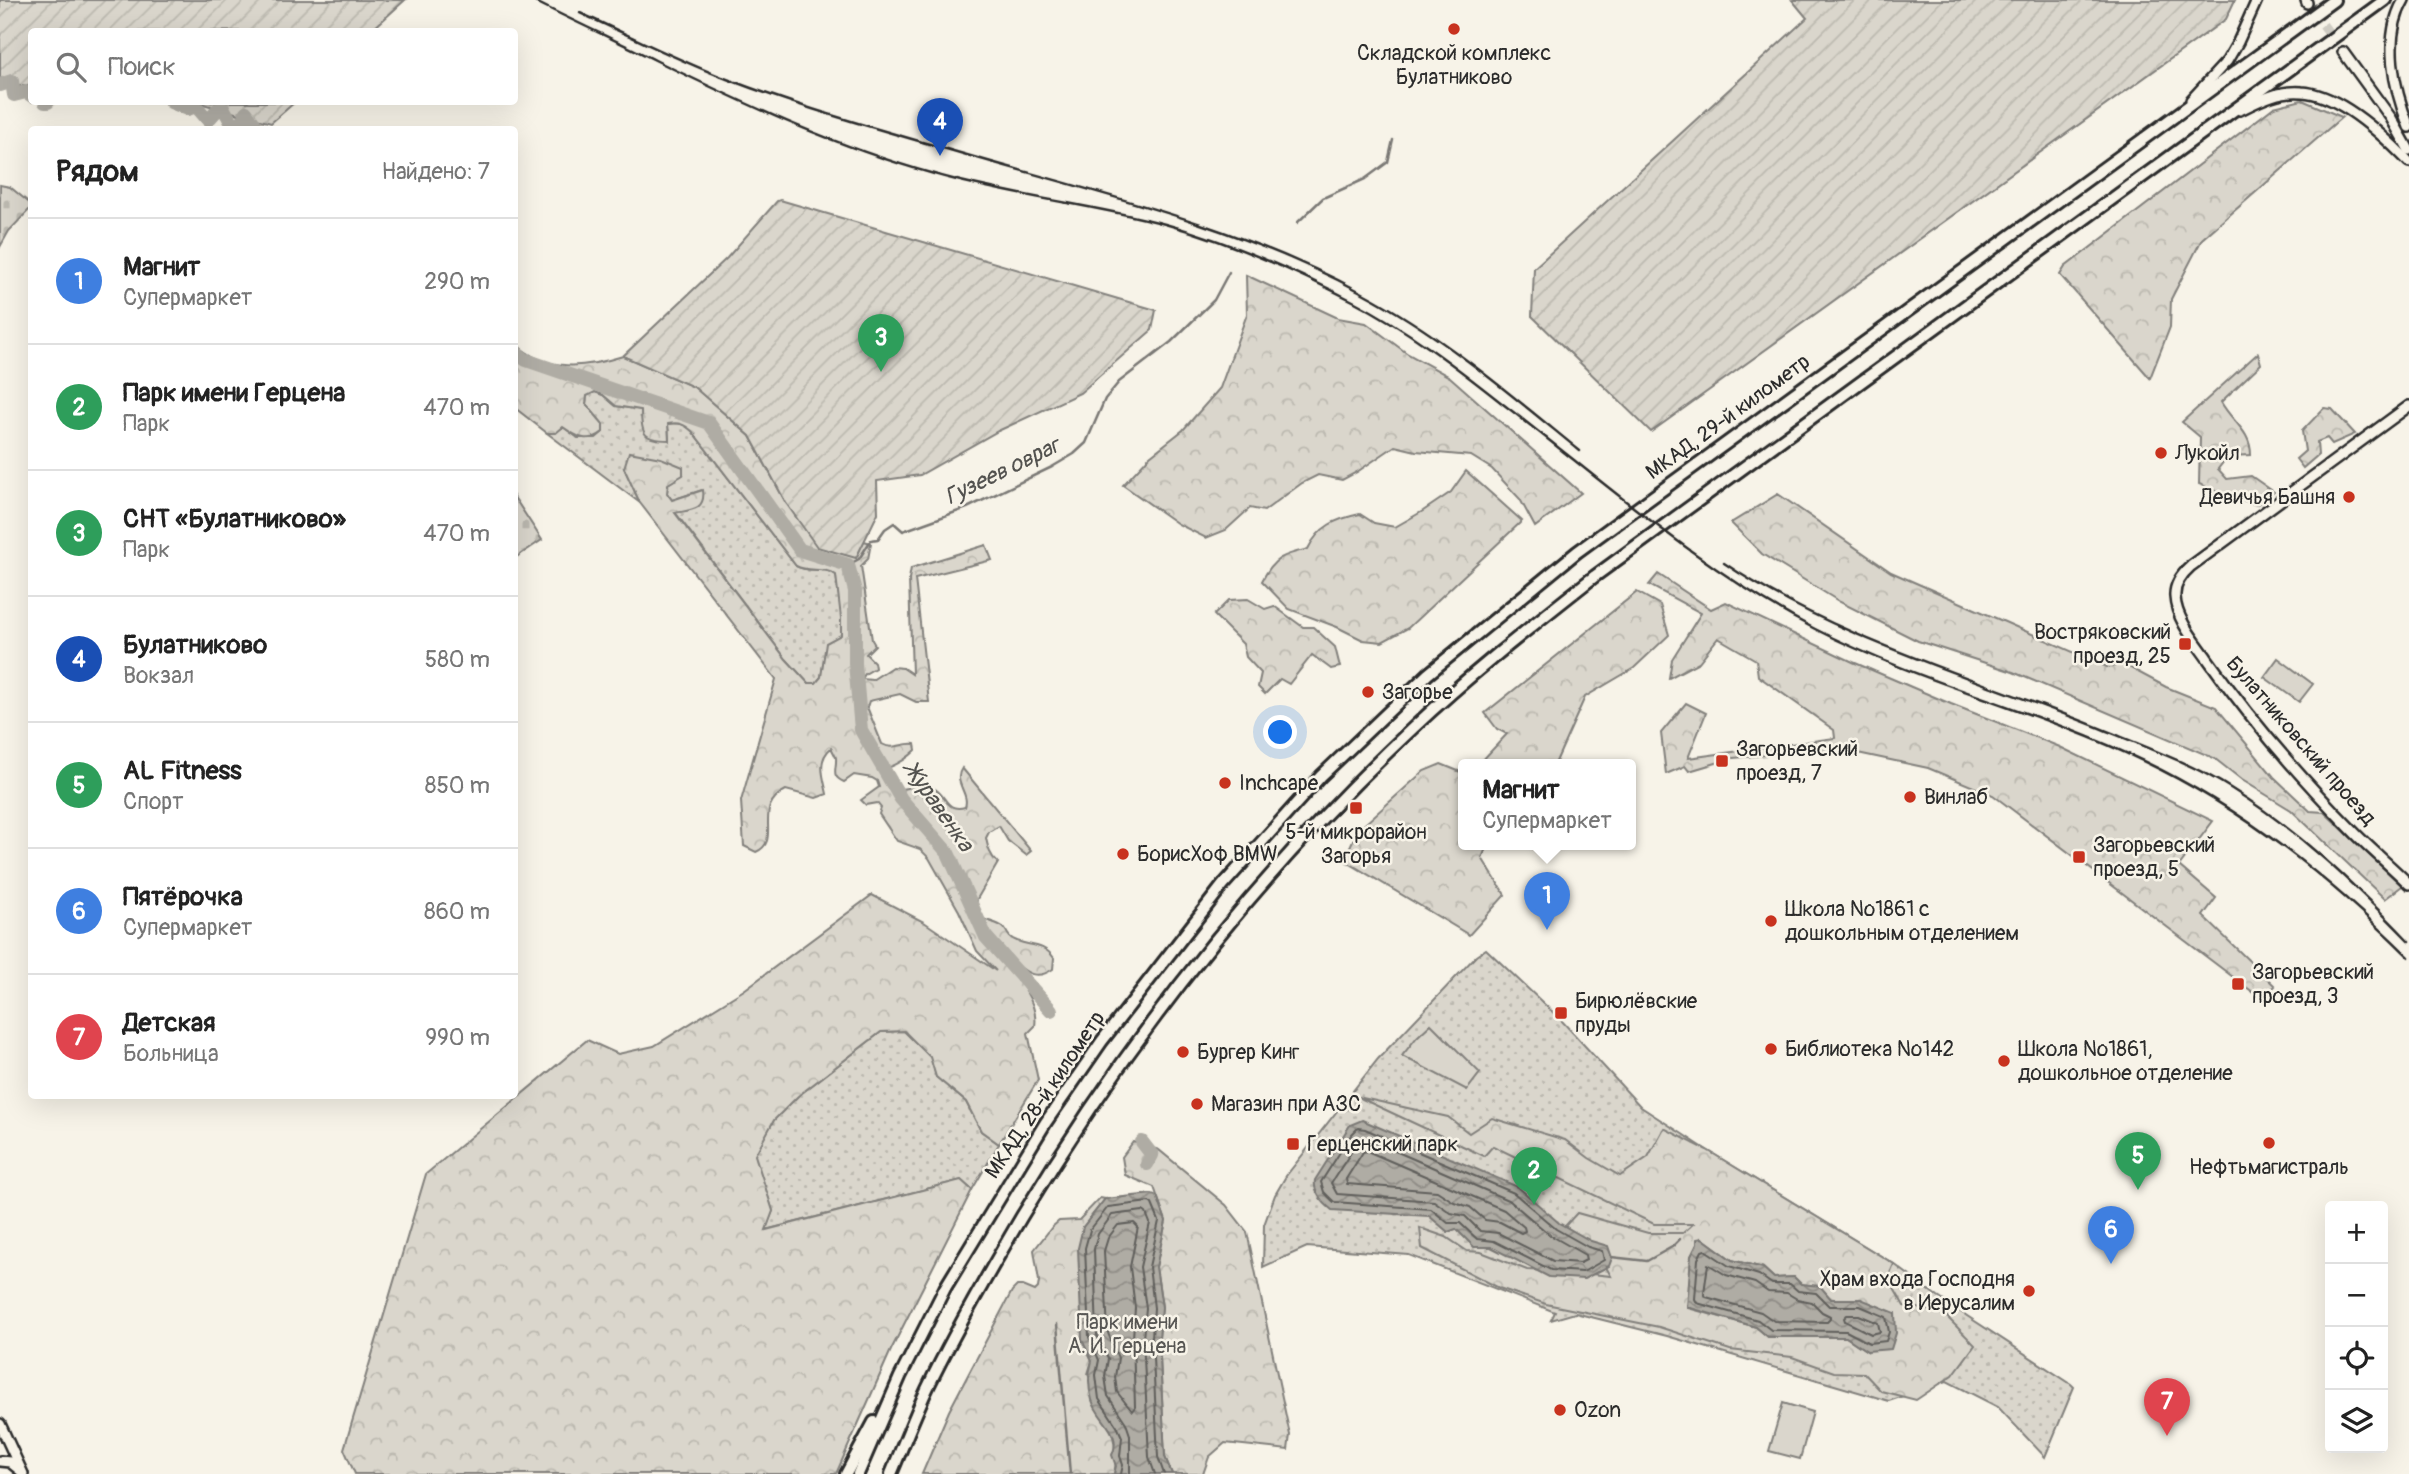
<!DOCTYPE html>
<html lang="ru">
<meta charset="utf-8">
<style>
body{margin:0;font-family:Pangolin,sans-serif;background:#f6f6f6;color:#222}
.controls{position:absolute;right:21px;bottom:21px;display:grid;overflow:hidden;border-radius:7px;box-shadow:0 7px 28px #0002}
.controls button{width:63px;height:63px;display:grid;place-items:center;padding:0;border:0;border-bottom:2px solid #e0e0e0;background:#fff;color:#222;font:35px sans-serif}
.you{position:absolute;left:1281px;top:733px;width:24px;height:24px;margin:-18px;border:5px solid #fff;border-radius:50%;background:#1a73e8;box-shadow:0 0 0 10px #1a73e833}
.badge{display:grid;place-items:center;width:46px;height:46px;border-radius:50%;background:#c8321e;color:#fff;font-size:23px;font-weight:700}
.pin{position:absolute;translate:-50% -58px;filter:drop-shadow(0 2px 4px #0008)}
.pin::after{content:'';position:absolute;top:37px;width:24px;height:21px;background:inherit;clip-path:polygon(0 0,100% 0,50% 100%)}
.popup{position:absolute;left:1458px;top:759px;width:178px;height:91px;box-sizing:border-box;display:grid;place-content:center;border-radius:7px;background:#fff;filter:drop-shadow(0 2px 5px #0005);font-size:23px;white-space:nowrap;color:#767676}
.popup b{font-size:26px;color:#222}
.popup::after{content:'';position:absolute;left:50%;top:100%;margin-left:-14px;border:14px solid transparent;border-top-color:#fff}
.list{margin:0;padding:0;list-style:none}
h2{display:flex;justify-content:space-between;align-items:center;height:91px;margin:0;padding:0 28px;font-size:30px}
h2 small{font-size:23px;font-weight:400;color:#767676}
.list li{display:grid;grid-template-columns:46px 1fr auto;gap:21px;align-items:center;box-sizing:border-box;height:126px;padding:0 28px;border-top:2px solid #e0e0e0}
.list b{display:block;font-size:26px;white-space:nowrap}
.list p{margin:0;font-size:23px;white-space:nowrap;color:#767676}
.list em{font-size:23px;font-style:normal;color:#767676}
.icon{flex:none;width:38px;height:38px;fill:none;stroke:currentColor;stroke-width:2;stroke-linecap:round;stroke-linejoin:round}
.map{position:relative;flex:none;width:2409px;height:1474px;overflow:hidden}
.search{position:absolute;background:#fff;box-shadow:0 7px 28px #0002;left:28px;top:28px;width:490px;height:77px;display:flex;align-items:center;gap:18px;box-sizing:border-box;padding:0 24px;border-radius:7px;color:#767676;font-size:26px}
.panel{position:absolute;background:#fff;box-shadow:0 7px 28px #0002;left:28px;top:126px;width:490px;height:973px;border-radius:7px}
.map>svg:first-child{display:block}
.grass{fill:url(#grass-dots);stroke:#82807c;stroke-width:2}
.forest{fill:url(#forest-crowns);stroke:#82807c;stroke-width:2;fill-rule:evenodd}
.cemetery{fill:url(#cemetery-stones);stroke:#82807c;stroke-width:2}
.garden{fill:url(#garden-furrows);stroke:#82807c;stroke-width:2}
.pitch{fill:#dad6cc;stroke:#82807c;stroke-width:2}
.water{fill:url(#water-waves);stroke:#7a7874;stroke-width:2}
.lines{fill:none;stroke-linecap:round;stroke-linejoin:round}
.shore{stroke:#605f5b;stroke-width:2}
.stream{stroke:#7a7874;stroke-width:2.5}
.river{stroke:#afaca4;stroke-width:14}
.secondary-tunnel{stroke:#cecbc2;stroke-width:9;stroke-dasharray:9 4.5;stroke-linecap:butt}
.secondary-casing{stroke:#2b2b2b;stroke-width:14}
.highway-casing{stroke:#2b2b2b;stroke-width:16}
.secondary{stroke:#f7f3e8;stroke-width:9}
.highway{stroke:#f7f3e8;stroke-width:10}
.rail{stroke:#2b2b2b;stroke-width:2.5}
.poi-dot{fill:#c8321e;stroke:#f7f3e8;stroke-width:2.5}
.labels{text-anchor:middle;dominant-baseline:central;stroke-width:5;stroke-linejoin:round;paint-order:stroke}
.poi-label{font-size:21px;fill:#2b2b2b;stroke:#f7f3e8;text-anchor:start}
.street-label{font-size:21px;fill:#2b2b2b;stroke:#f7f3e8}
.park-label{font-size:21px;fill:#575653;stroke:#f7f3e8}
.water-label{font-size:23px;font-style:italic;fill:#53524f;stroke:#f7f3e8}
</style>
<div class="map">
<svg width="2409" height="1474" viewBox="0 0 2409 1474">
<defs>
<pattern id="grass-dots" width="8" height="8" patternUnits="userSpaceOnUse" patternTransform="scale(1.75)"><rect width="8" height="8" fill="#dad6cc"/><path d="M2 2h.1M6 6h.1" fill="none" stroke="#bbb8af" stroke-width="1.8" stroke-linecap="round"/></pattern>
<pattern id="forest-crowns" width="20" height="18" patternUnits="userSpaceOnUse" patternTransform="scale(1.75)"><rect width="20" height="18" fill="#dad6cc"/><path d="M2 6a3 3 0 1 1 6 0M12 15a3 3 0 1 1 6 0" fill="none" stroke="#bbb8af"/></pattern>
<pattern id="cemetery-stones" width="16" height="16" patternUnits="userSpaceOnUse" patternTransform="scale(1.75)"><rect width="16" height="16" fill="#dad6cc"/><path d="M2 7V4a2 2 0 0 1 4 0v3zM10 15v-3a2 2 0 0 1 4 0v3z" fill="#bbb8af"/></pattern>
<pattern id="garden-furrows" width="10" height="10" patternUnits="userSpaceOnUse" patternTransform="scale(1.75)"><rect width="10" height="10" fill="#dad6cc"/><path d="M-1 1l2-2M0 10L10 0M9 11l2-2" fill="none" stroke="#bbb8af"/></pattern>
<pattern id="water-waves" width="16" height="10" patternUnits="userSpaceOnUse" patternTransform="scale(1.75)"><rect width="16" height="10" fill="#afaca4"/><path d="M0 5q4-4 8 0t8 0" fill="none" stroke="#8f8c86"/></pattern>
</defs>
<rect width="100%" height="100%" fill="#f7f3e8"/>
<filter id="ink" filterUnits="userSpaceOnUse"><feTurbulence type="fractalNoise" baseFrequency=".0143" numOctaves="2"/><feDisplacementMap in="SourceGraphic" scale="14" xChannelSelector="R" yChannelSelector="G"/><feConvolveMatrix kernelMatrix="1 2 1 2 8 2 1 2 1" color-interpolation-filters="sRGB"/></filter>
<g filter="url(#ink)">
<g class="grass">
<path d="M595,392L603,395L616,406L641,410L669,440L668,424C679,422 684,424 692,431L796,566C809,573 824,566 836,575L842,618L841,636L827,644L821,677L816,683H808L786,659L675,512L702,490L672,500L667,493L668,484L682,475L624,468L640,503L547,433L556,432L563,427L578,438H596L603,432L602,423L586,404L587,395Z"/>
<polygon points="1486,949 1561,1020 1641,1107 1707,1150 1894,1264 1938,1297 2071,1384 2074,1387 2045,1457 1998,1407 1947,1381 1889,1401 1667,1336 1575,1313 1551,1320 1555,1312 1409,1255 1307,1247 1263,1267 1264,1225 1275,1195 1286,1176 1378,1059 1476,956"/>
<polygon points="904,1031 931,1057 936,1077 966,1102 981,1131 999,1144 972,1190 961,1180 765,1230 773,1211 754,1155 774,1120 798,1096 881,1032"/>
</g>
<g class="forest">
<polygon points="2302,100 2342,117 2202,239 2171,299 2170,327 2150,378 2060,275 2065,267 2274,107"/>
<polygon points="1246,275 1338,318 1366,323 1408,354 1450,377 1581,493 1535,527 1520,499 1492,469 1471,456 1416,451 1395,446 1357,472 1342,480 1318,475 1302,483 1264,511 1250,508 1226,530 1206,538 1178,524 1123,485 1150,456 1183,430 1220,388 1247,314"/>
<path d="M515,343C546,373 585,368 623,356L694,387L750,436L786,503L856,558L864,541L871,543L868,559L861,566L872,640L875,645L866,654L874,662L875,668L865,674L862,679L872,680L892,667L903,668L912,674L909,579L911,568L986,545L992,560L915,579L929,702H916L900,694L869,701L867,707L882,744C894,751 903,742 915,744L916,750C908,758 900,763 890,767L889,779L893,790C905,790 921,782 933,788C948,795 944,812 965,807C970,793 952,782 962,768L1031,851L1026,855L1008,841L999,826L989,832L986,838C988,848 990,856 998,863L977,899C975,926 991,917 1004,928C1006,930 1007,934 1010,937C1023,948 1042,940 1054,958L1053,969C1032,984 1022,967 1006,956L1001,960C1016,976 1039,1002 1035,1026L1028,1033L1038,1080L999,1144L981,1131L966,1102L936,1077L930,1057L904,1031L881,1032L798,1096L774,1120L755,1155L773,1211L766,1230L961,1180L972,1190L891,1350L836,1474H355L344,1449L426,1174L587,1040L618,1054L654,1046L744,990L872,895L924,922L996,971L977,951L959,911L929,858L920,849L897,841L879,814L881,808L877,803L866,805L861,800L879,787L877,781L872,778L854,775L844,782C830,776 837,769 836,758C836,757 832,749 831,748C816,761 824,778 827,794L816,798L786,790C751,807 783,841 756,852L744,846L741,801L776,679L640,503L624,468L629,452L661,458L683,467V475L668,484L667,493L672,500L703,490C706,511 690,510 675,513L786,659L808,683H816L821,677L826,643L841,635V618L836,575C824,566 809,573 796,566L692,431C684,424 679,422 668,424L669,440C644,440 641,435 641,410L616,406L603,395L595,392L587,396L586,404L603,424V432C588,444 577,437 563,427L556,433H547L515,408Z"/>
<path d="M2258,353L2261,364L2221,402C2232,422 2251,431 2251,455L2228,456L2218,469L2227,479L2251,476L2274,492L2256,505L2199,484L2200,437L2182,422Z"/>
<polygon points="2324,408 2332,409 2355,434 2332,444 2327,438 2317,442 2318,455 2303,468 2296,459 2305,451 2302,431"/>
<path d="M1466,471L1522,521L1408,628L1382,642L1363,640L1337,627L1289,609L1262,581C1274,557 1283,555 1308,549C1319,526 1336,519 1360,514L1374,523L1395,527L1423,511L1451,492Z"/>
<polygon points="1778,494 1891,572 2107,667 2125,665 2166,687 2216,707 2274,777 2310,811 2324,812 2402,886 2385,899 2291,810 2242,780 2214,758 2013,672 1918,641 1840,602 1762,554 1731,523"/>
<polygon points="1658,574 1711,609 1726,602 1853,662 1951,704 2060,747 2213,821 2179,866 2216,898 2203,916 2275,986 2262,999 1993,795 1928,768 1853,752 1813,751 1733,758 1689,771 1685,766 1666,774 1661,733 1686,703 1706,713 1688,758 1835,738 1834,730 1758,676 1756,660 1718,638 1699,662 1669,678 1672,659 1701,613 1649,585"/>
<polygon points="1637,592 1660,605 1669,635 1634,668 1585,697 1555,764 1479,764 1507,734 1497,729 1485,713"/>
<polygon points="1248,599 1265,609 1274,606 1303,627 1313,627 1335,647 1340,667 1331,669 1312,655 1289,684 1280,679 1265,694 1258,687 1261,673 1246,657 1243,644 1214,615 1229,600"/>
<polygon points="1441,764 1463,773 1463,844 1488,844 1482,858 1505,895 1469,935 1344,860 1357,831 1424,771"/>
<path d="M1358,1097L1448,1117L1469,1133L1492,1118L1565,1140L1589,1158L1620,1176L1648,1157L1664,1128L1707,1150L1894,1264L1888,1278L1904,1306L1942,1312L1975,1345L1953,1375L1916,1400L1881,1391L1864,1373L1834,1372L1792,1357L1730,1350L1659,1327L1546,1304L1499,1288L1422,1248L1420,1228L1446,1237L1467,1251L1481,1252L1527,1270L1572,1272L1611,1276L1596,1249L1565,1226L1577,1213L1648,1233H1683L1693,1224H1654L1493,1146L1484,1156ZM1702,1238L1732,1260L1763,1268L1774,1278L1794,1277L1801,1284L1820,1287L1831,1299H1861L1867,1351L1846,1337H1768L1756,1327L1688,1308L1691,1256Z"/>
<polygon points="1133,1142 1159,1150 1226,1205 1247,1232 1290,1435 1288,1450 1225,1443 1209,1457 1203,1474 1172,1474 1165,1457 1159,1338 1162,1307 1156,1267 1166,1221 1154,1187 1125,1175 1122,1157"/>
<path d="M1100,1198L1105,1199L1083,1227L1082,1340L1092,1361L1088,1374C1101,1406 1122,1439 1114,1474H922L949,1411L1012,1291L1017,1286H1023L1035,1291L1038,1288L1039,1281L1034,1250L1052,1227L1059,1221L1079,1220Z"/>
</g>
<g class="cemetery">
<polygon points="0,185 10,187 32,205 31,208 9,231 0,247"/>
<polygon points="514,497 542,540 515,558 514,557"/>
</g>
<g class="garden">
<polygon points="0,0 405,0 371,31 32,32 31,85 0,88"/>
<polygon points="1792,0 2235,0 2226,19 1651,432 1532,316 1534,268 1807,18"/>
<polygon points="196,102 295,102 271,123"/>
<polygon points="780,200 1156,310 1152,330 1080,393 998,431 920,475 877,481 878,513 856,558 817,547 786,503 750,436 694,387 623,356 727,258 777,201"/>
</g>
<g class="pitch">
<polygon points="2278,658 2313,684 2299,702 2264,677"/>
<polygon points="1431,1024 1480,1073 1467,1090 1402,1056 1417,1037"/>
<polygon points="1783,1403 1813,1412 1800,1459 1769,1451"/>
</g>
<g class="water">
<path d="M1362,1120L1518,1187L1559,1223L1591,1241L1608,1246L1612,1258L1609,1266L1584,1279L1549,1277L1491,1247H1474L1456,1229L1448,1232L1429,1216L1332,1210C1322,1202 1313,1192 1315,1180L1350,1125Z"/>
<path d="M1152,1194L1157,1196L1166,1221L1156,1267L1162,1307L1159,1338L1165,1457L1172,1474H1114L1116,1466L1112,1455C1123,1432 1098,1421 1092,1400C1088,1387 1088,1374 1092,1361L1082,1340L1078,1248L1083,1227L1105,1199Z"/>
<polygon points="1702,1238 1732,1260 1763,1268 1774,1278 1794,1277 1801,1284 1820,1286 1831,1299 1861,1299 1895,1313 1896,1333 1891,1349 1867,1351 1846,1337 1768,1337 1756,1327 1687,1307 1691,1256 1697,1244 1697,1239"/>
</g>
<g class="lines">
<g class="shore">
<polygon points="1358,1128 1365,1129 1514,1193 1556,1229 1588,1247 1602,1251 1604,1260 1583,1272 1551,1270 1494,1241 1477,1239 1460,1223 1448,1223 1431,1209 1334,1202 1324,1192 1321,1182 1351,1135"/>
<polygon points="1363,1137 1510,1201 1550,1235 1585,1255 1586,1260 1580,1263 1553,1261 1498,1233 1480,1231 1465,1216 1451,1213 1434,1201 1337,1194 1331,1183 1359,1140"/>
<polygon points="1367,1151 1504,1210 1524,1227 1525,1231 1521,1233 1500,1222 1485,1220 1470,1207 1454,1202 1437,1191 1347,1184 1346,1179 1363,1152"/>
<polygon points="1134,1223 1138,1227 1130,1267 1135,1308 1133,1338 1135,1407 1132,1411 1117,1392 1115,1377 1118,1358 1108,1333 1104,1251 1108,1238 1118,1225"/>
<polygon points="1705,1250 1729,1266 1759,1275 1772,1284 1790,1284 1798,1291 1816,1293 1829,1306 1860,1306 1886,1317 1889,1332 1886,1341 1869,1343 1846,1331 1771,1330 1758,1320 1697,1303 1695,1299 1698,1259 1702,1251"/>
<polygon points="1708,1264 1726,1275 1755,1283 1768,1292 1787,1293 1797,1299 1812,1302 1822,1312 1830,1316 1830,1319 1827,1322 1774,1321 1761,1312 1706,1297 1704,1293"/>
<polygon points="1847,1315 1859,1315 1878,1323 1880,1332 1871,1334 1845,1321 1844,1318"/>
<polyline points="1121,1474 1123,1465 1120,1456 1122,1437 1118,1428 1099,1399 1096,1375 1099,1360 1089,1337 1085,1248 1090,1230 1108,1207 1149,1202 1152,1204 1159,1221 1149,1267 1154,1308 1152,1338 1158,1457 1164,1474"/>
<polyline points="1130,1474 1130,1435 1126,1423 1108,1396 1105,1376 1108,1359 1097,1335 1094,1249 1098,1234 1112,1215 1143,1211 1146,1213 1150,1223 1140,1267 1146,1308 1143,1338 1149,1457 1155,1474"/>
</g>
<g class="stream">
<polyline points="1297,223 1323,198 1365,179 1388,162 1393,140"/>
<polyline points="848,565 859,559 871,540 878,539 885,529 894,523 903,531 967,508 1052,467 1074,454 1086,443 1105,399 1119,382 1171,342 1214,300 1229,272"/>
<polyline points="1152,1155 1158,1154"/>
<polyline points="1611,1257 1647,1261 1672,1247 1680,1239"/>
<polyline points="1057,1324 1070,1474"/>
</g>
<g class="river">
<polyline points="0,85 12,81 14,95 26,92 32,96"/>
<polyline points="45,102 48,102"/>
<polyline points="171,102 188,109 196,106 208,120 218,109 224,109 231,122 244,123 246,112 259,130"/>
<polyline points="514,351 526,360 709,423 800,550 848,565 855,591 855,663 861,730 901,799 948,853 986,937 1051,1010"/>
<polyline points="1142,1142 1152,1155 1147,1164"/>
</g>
<polyline class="secondary-tunnel" points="2307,3 2343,52"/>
<defs>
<g id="secondary">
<polyline points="2306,0 2307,3"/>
<path d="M2404,0C2382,37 2394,89 2409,127"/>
<polyline points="2343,52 2391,118 2409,150"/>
<polyline points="2191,100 2227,61 2238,42 2257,0"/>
<path d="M2240,110C2260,100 2279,90 2302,92C2340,94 2384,136 2409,162"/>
<path d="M2409,406L2191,566C2182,574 2174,584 2175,597C2176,619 2195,641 2207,658C2250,719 2299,776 2351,829C2369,848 2390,865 2409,884"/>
<polyline points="0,1424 23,1474"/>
<polyline points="0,1461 10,1462 21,1471"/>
</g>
<g id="highway">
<polyline points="846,1474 874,1422"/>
<polyline points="858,1474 900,1377 945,1288 1046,1122 1102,1041 1223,885 1321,776 1428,674 1577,552 2334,0"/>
<path d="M891,1474C903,1446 914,1417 927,1389C956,1329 989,1272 1022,1216C1130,1037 1260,871 1413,728C1470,674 1533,625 1595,576L2385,0"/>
</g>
</defs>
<use href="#secondary" class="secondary-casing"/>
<use href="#highway" class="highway-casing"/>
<use href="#secondary" class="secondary"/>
<use href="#highway" class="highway"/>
<g class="rail">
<path d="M532,0C573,21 615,40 657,61C747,105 837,147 934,174C1010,196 1089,204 1165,224C1230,242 1293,270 1353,301C1407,329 1455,366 1503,404C1603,481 1703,571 1815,629C1920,683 2037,710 2143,761C2244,809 2330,879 2409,957"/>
<path d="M580,13C629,35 677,60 727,79C797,106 870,127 943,148C1084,190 1231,222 1361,292C1442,335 1510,394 1580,451"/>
<path d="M1724,563C1837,640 1981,679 2107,731C2149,748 2194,765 2232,789C2299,831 2355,885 2409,941"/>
</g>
</g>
</g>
<g class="poi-dot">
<circle cx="1454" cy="29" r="7"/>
<circle cx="2161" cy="453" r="7"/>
<circle cx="2349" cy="497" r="7"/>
<rect x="2178" y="637" width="14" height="14" rx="3.5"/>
<circle cx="1368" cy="692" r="7"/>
<rect x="1715" y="754" width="14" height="14" rx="3.5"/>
<circle cx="1225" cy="783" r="7"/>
<circle cx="1910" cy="797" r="7"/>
<rect x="1349" y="801" width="14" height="14" rx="3.5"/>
<circle cx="1123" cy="854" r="7"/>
<rect x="2072" y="850" width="14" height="14" rx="3.5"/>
<circle cx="1771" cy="921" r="7"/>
<rect x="2231" y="977" width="14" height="14" rx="3.5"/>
<rect x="1554" y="1006" width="14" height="14" rx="3.5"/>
<circle cx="1771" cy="1049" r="7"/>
<circle cx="1183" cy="1052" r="7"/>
<circle cx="2004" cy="1061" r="7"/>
<circle cx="1197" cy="1104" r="7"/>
<circle cx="2269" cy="1143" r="7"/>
<rect x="1286" y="1137" width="14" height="14" rx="3.5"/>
<circle cx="2029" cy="1291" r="7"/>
<circle cx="1560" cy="1410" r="7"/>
</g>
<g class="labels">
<g class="poi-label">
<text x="1454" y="53" text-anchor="middle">Складской комплекс<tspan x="1454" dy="24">Булатниково</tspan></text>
<text x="2175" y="453">Лукойл</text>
<text x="2335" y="497" text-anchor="end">Девичья Башня</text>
<text x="2171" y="632" text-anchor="end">Востряковский<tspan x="2171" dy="24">проезд, 25</tspan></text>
<text x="1382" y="692">Загорье</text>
<text x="1736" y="749">Загорьевский<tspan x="1736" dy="24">проезд, 7</tspan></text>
<text x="1239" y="783">Inchcape</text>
<text x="1924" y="797">Винлаб</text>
<text x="1356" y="832" text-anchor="middle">5-й микрорайон<tspan x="1356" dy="24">Загорья</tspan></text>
<text x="2093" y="845">Загорьевский<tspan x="2093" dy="24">проезд, 5</tspan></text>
<text x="1137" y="854">БорисХоф BMW</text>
<text x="1785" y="909">Школа №1861 с<tspan x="1785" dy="24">дошкольным отделением</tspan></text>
<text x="2252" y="972">Загорьевский<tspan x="2252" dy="24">проезд, 3</tspan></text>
<text x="1575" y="1001">Бирюлёвские<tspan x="1575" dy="24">пруды</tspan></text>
<text x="1785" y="1049">Библиотека №142</text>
<text x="2018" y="1049">Школа №1861,<tspan x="2018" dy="24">дошкольное отделение</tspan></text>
<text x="1197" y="1052">Бургер Кинг</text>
<text x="1211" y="1104">Магазин при АЗС</text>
<text x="1307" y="1144">Герценский парк</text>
<text x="2269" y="1167" text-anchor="middle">Нефтьмагистраль</text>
<text x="2015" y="1279" text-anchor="end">Храм входа Господня<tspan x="2015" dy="24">в Иерусалим</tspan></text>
<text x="1574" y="1410">Ozon</text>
</g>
<g class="street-label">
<text transform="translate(1728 417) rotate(-36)">МКАД, 29-й километр</text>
<text transform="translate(2301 741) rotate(49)">Булатниковский проезд</text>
<text transform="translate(1045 1095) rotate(-56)">МКАД, 28-й километр</text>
</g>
<g class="park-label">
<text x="1127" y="1322">Парк имени<tspan x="1127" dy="24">А. И. Герцена</tspan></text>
</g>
<g class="water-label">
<text transform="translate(1002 471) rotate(-26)">Гузеев овраг</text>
<text transform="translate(939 807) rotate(55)">Журавенка</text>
</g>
</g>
</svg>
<div class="controls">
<button>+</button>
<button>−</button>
<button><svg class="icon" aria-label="locate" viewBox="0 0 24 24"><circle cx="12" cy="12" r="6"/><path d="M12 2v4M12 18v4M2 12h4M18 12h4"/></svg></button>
<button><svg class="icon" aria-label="layers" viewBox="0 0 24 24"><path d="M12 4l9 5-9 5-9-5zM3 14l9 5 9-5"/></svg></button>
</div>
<div class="you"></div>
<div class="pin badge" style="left:1547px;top:930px;background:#3f7fe0">1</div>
<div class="popup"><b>Магнит</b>Супермаркет</div>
<div class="pin badge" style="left:1534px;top:1205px;background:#2e9e5b">2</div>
<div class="pin badge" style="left:881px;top:372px;background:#2e9e5b">3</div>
<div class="pin badge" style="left:940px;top:156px;background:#1a4fb4">4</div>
<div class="pin badge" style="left:2138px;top:1190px;background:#2e9e5b">5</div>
<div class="pin badge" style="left:2111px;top:1264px;background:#3f7fe0">6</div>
<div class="pin badge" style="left:2167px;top:1436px;background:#e0444e">7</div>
<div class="search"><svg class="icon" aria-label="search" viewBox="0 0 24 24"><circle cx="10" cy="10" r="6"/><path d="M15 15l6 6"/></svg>Поиск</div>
<section class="panel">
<h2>Рядом<small>Найдено: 7</small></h2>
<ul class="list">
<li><span class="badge" style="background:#3f7fe0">1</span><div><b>Магнит</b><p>Супермаркет</p></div><em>290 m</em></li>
<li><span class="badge" style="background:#2e9e5b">2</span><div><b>Парк имени Герцена</b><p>Парк</p></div><em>470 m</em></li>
<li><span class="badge" style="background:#2e9e5b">3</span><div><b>СНТ «Булатниково»</b><p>Парк</p></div><em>470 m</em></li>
<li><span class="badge" style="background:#1a4fb4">4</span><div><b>Булатниково</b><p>Вокзал</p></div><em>580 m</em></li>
<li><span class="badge" style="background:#2e9e5b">5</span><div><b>AL Fitness</b><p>Спорт</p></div><em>850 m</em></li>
<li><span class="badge" style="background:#3f7fe0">6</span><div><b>Пятёрочка</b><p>Супермаркет</p></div><em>860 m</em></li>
<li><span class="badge" style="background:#e0444e">7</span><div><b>Детская</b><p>Больница</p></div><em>990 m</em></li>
</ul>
</section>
</div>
